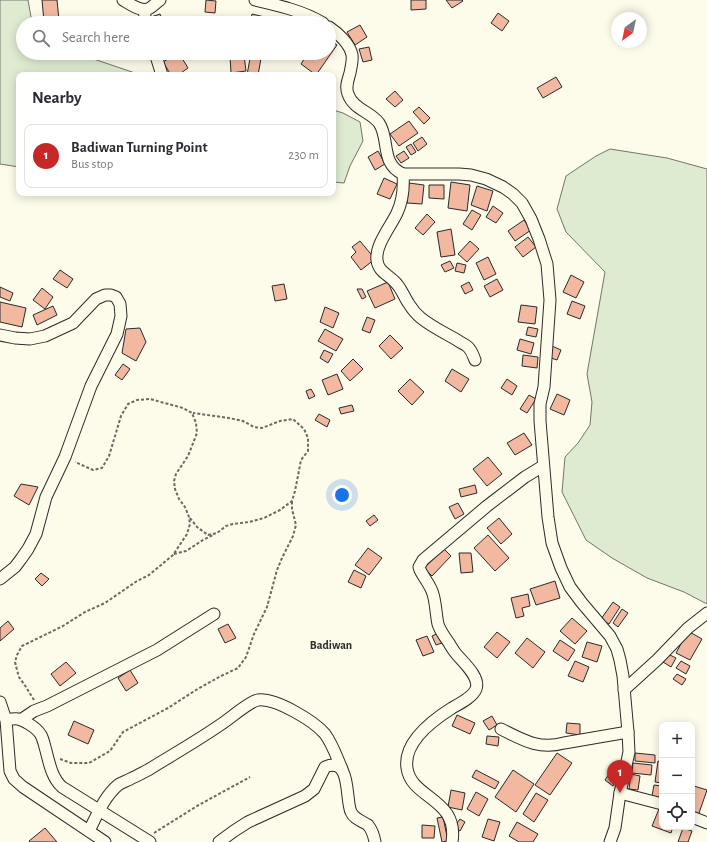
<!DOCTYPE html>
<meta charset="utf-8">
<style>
body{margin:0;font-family:"Alegreya Sans",sans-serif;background:#f2f2f3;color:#2b2b33}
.controls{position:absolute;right:12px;bottom:12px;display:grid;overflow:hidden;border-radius:8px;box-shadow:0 2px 10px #0003}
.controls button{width:36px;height:36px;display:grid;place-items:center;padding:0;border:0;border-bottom:1px solid #e1e1e2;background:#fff;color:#2b2b33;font:20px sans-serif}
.compass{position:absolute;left:611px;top:12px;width:36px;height:36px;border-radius:50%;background:#fff;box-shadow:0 2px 10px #0003;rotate:213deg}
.you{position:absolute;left:342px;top:495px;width:14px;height:14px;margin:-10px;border:3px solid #fff;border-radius:50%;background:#1a73e8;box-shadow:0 0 0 6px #1a73e833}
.badge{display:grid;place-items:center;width:26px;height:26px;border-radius:50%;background:#c62828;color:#fff;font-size:13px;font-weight:700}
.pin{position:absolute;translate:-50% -33px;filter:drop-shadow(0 1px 2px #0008)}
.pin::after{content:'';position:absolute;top:21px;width:14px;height:12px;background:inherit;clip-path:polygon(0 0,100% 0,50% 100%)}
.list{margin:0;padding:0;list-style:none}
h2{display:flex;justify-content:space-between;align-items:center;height:52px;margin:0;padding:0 16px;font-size:17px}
h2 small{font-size:13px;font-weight:400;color:#7c7c81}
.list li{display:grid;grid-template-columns:26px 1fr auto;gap:12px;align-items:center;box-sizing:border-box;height:64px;margin:0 8px 8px;padding:0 8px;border:1px solid #e1e1e2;border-radius:8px}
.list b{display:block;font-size:15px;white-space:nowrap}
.list p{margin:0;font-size:13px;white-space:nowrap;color:#7c7c81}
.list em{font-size:13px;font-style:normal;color:#7c7c81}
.icon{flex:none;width:22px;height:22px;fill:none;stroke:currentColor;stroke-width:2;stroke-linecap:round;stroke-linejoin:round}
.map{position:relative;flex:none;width:707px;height:842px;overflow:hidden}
.search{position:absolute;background:#fff;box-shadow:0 2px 10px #0003;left:16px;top:16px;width:320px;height:44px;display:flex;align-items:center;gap:10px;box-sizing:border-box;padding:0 14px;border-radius:22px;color:#7c7c81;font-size:15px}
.panel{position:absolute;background:#fff;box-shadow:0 2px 10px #0003;left:16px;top:72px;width:320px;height:124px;border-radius:8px}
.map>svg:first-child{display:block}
.green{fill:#deebd1;stroke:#74746e}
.building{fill:#f2b8a0;stroke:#2b2b2b}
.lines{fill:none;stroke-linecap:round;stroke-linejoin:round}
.street-casing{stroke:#2b2b2b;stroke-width:13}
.path{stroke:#6a6964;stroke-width:2;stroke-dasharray:3 2;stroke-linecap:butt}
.street{stroke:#fdfbea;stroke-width:11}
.labels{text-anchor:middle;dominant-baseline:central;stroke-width:3;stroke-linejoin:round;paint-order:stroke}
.neighbourhood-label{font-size:12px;font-weight:bold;fill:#2b2b2b;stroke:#fdfbea}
</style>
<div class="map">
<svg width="707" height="842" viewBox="0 0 707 842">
<rect width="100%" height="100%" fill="#fdfbea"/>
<g class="green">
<polygon points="0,0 28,0 31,17 34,23 23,23 23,53 76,53 135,73 134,75 19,75 19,167 0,164"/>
<polygon points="333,110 343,113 360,122 363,141 350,166 344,183 333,182"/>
<polygon points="610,149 667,158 707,169 707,604 684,592 647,578 612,558 586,540 562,492 565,457 578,443 590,425 592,402 587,374 605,272 566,232 557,209 566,176 596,156"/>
</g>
<g class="building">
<polygon points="42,0 57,0 59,20 44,22"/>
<polygon points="206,0 216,1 215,13 205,12"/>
<polygon points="411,0 426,0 426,9 411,10"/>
<polygon points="446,0 462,0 463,1 452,8"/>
<polygon points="498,13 509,21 502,31 491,23"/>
<polygon points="160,14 164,23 150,23 148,18"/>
<polygon points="252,14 269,18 268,23 250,23"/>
<polygon points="360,25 367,37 355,45 347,32"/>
<polygon points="329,39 337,45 316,75 301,64 308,53 329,53"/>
<polygon points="369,47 372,60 363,62 359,49"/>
<polygon points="178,53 179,53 188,68 178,75 171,75 163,62"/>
<polygon points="251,53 262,53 258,75 247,75"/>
<polygon points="244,55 246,71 231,73 230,56"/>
<polygon points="556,77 562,87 543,98 537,88"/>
<polygon points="395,91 403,100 395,107 386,99"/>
<polygon points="419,107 430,118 424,124 413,112"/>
<polygon points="409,121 418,133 399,146 390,134"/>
<polygon points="422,137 427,144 418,151 413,143"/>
<polygon points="411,144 416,152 411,155 406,147"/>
<polygon points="378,151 385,164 375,170 368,157"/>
<polygon points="404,151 409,158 401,163 396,156"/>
<polygon points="384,178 397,184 390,199 377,194"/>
<polygon points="451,182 470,185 467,211 448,208"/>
<polygon points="409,183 424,185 422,204 407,203"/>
<polygon points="429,185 444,185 444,199 429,198"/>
<polygon points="477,186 493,191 487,211 471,205"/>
<polygon points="493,206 503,213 496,223 486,217"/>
<polygon points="472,210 481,215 472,230 463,224"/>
<polygon points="427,214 435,222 423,235 415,228"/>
<polygon points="524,220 531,230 515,241 508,231"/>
<polygon points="451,229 455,255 441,257 437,232"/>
<polygon points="528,237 536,247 523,257 515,247"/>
<polygon points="360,241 375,259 361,270 351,257 356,252 352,247"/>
<polygon points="470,241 479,249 467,262 458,254"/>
<polygon points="488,257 496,274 484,280 476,263"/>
<polygon points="450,261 454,268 445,272 441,265"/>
<polygon points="457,263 466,265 464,273 455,271"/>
<polygon points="60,270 73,279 67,288 53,279"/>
<polygon points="571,275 584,282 576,298 563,292"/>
<polygon points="497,279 503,290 490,297 484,286"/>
<polygon points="388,282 395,299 375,308 367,291"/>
<polygon points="469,282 473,290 465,294 461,286"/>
<polygon points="284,284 287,299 275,301 272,286"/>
<polygon points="0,287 13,293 10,301 0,297"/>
<polygon points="42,288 53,297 45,309 33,300"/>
<polygon points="357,289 362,289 366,297 362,299"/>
<polygon points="572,301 585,306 580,319 567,314"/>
<polygon points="0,302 26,308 22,327 0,322"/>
<polygon points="521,305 537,307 535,324 518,322"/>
<polygon points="53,306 57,315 37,325 33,315"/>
<polygon points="325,307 339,313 333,328 320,322"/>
<polygon points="367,317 375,320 370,333 362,330"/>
<polygon points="528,327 538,329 536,337 526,335"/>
<polygon points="140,328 146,342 136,361 122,353 126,329"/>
<polygon points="325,329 343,339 336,351 318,341"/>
<polygon points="390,335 403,348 391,359 379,346"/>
<polygon points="520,339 534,343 531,354 517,350"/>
<polygon points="552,346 561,350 557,360 548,357"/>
<polygon points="324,350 333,354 328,363 320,358"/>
<polygon points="523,355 538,357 537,368 522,366"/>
<polygon points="353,359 363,369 350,381 341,371"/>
<polygon points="123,364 130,369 122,380 115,375"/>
<polygon points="452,369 469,379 461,392 445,381"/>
<polygon points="337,374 343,389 328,395 322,380"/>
<polygon points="410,379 424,392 412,405 398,391"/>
<polygon points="507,379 517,386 512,395 501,388"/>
<polygon points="311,389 315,396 309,399 306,391"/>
<polygon points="557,394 570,400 564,415 550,409"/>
<polygon points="529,395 536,399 527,413 520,409"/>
<polygon points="352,405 354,411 341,414 339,408"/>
<polygon points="319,414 330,420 327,427 315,420"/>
<polygon points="524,433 532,445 515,455 507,443"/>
<polygon points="488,457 502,474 487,486 473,469"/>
<polygon points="21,484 38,487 29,505 14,496"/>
<polygon points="475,485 477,493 461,497 459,489"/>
<polygon points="458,503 464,514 455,519 449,507"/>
<polygon points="374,515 378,520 370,526 366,521"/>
<polygon points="499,518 512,534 501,544 487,528"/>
<polygon points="488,535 509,558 495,571 474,548"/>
<polygon points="368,548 382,558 369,575 355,565"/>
<polygon points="444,549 451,556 432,576 424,568"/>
<polygon points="459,553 471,553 473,572 461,573"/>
<polygon points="354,570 366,576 361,588 348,582"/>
<polygon points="41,573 49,579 42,586 35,579"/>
<polygon points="555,581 560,598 536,605 530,589"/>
<polygon points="528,594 530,606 522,608 524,616 516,618 511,598"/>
<polygon points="613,602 620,607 609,624 601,619"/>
<polygon points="622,609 628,613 618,627 613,623"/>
<polygon points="572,618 587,631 575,644 560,631"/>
<polygon points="8,621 14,629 0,641 0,628"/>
<polygon points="228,624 236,638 225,643 218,629"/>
<polygon points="688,631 702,639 690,660 676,653"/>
<polygon points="441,632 445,642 436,645 432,636"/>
<polygon points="497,632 510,642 497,658 484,647"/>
<polygon points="427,636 434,652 423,656 416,640"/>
<polygon points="527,638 545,652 533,668 515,653"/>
<polygon points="560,640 575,650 568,661 553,651"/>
<polygon points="587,642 602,646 597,662 582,657"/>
<polygon points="668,654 676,658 671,667 663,662"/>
<polygon points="575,661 589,667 583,682 568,676"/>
<polygon points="681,661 690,666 686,674 676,668"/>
<polygon points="66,662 76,673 60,686 51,674"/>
<polygon points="130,670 138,683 126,691 118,678"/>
<polygon points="677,674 686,679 682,685 673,679"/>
<polygon points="457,715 475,723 470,734 452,726"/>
<polygon points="492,716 497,725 489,730 483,721"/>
<polygon points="74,721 94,730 88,744 68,735"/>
<polygon points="567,723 580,724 580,735 566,733"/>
<polygon points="487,736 499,737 498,746 486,744"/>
<polygon points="557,753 572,763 550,795 535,785"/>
<polygon points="635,753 655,755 655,763 635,761"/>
<polygon points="658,761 662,762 662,783 655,782"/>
<polygon points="633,763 652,765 651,775 632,773"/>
<polygon points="613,768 621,774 613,786 605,780"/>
<polygon points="476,770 499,782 495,789 472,777"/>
<polygon points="513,770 534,784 516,812 495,797"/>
<polygon points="631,774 640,776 638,790 629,789"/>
<polygon points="654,785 661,786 659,798 652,796"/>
<polygon points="694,786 707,790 698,816 692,814 692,792"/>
<polygon points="451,790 465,793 462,810 448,807"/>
<polygon points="476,792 488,799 479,816 467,809"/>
<polygon points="536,793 548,800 534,822 523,814"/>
<polygon points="659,809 662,810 662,827 673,827 671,833 652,826"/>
<polygon points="443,817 448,841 442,842 437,818"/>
<polygon points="460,819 465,822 460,831 454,827"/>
<polygon points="488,819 500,822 494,841 482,837"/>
<polygon points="517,822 538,834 533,842 519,842 509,836"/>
<polygon points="422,825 435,826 434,838 422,838"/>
<polygon points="45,828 57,842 30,842 29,841"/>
<polygon points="683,828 692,831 688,842 678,842"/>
</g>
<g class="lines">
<defs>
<g id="street">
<path d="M123,0C130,4 142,13 150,8C153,6 156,3 160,0"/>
<path d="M255,0C277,5 303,11 323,23"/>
<polyline points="144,10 146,23"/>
<path d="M329,27C338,33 350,44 352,55C353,61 351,67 350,73C348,80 345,87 348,94C353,109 371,112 379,123C390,139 380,164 403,174H459L471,175L486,179L503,187L513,194L522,203L531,219L539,239L547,264L550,300L544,387L540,404V421L548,517L552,543L561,568L570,587L582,603L610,636L617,649L620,660L623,676L628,732L629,752L620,793L615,828L610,842"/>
<polyline points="155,53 162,75"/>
<path d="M403,174C404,187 403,200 397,213C391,226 375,245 377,260C378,271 387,274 394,281C401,287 404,297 409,304C412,309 416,314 421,318C432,327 445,333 457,340C461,343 465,344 468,347C472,351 473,355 475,360"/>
<polyline points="0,335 15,338 30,339 45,336 73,323 96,299 105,295 111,295 116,297 120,304 121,316 117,334 91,386 65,457 46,497 36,534 28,549 21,559 15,567 0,579"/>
<polyline points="624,690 657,660 688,628 707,613"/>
<polyline points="0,702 6,720 10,771 14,779 23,787 105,842"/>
<polyline points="22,719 34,711 47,706 157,650 214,614"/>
<path d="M6,720C17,718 19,718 29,724C34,727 38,730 41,735C43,739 44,743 45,747C49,761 51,777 62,787L150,842"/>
<path d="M501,729C523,740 539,750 564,743L628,732"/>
<polyline points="620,793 662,804"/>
<polyline points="692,817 707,823"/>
<path d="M89,831C97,815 104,797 118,785C122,782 127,781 132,778C137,776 142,773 148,770C172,755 197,741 220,725C230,719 248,702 258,700C276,698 314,721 325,734C333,745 337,758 342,769"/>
<path d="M219,842L234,831L248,822L305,796L314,789L325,767C352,756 345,799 351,812C354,819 362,821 368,825C372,830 374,836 375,842"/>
<path d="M452,842C459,798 411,799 407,768C403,742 433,720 452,708C459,704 473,697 476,689C481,676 460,660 454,651C452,648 450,645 449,643C445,637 440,631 438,624C436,615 436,604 433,594C431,586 424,578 420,570L419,567L423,560L487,506L525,477L543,466"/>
</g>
</defs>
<use href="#street" class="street-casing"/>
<g class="path">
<polyline points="190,518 197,527 208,535 217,533 226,526 233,524 249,522 264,518 280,510 292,501 295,491 301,460 308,451 308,438 304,429 293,419 280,421 262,428 254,427 243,421 229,418 193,413"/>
<polyline points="174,554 186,551 203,540 213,535"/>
<polyline points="34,700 26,687 19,677 17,670 15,662 17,655 22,646 63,626 85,612 105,603 137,581 149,575 173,555 187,534 190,524 189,517 185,507 179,499 175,489 174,481 176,474 188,456 197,433 196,423 192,413 183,408 150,399 137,400 128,404 121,416 109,456 102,468 93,470 75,462"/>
<polyline points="60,759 71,763 89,763 110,751 123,732 168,708 196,690 219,677 238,668 246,657 254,634 267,607 277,570 282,558 293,536 296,525 292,509 292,501"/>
<polyline points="154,833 197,806 250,777"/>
</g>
<use href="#street" class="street"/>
</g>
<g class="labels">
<g class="neighbourhood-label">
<text x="331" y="645">Badiwan</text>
</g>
</g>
</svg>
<div class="controls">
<button>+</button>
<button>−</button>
<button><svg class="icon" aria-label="locate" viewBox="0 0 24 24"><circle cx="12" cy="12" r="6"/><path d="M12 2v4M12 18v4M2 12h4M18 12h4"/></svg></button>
</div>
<svg class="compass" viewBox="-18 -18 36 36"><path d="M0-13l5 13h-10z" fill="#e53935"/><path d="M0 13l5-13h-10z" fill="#7c7c81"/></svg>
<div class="you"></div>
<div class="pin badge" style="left:620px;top:793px">1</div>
<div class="search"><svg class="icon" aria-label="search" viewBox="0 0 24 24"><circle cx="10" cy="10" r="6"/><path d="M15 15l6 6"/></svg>Search here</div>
<section class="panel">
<h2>Nearby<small></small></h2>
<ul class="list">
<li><span class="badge">1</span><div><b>Badiwan Turning Point</b><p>Bus stop</p></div><em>230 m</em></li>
</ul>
</section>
</div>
